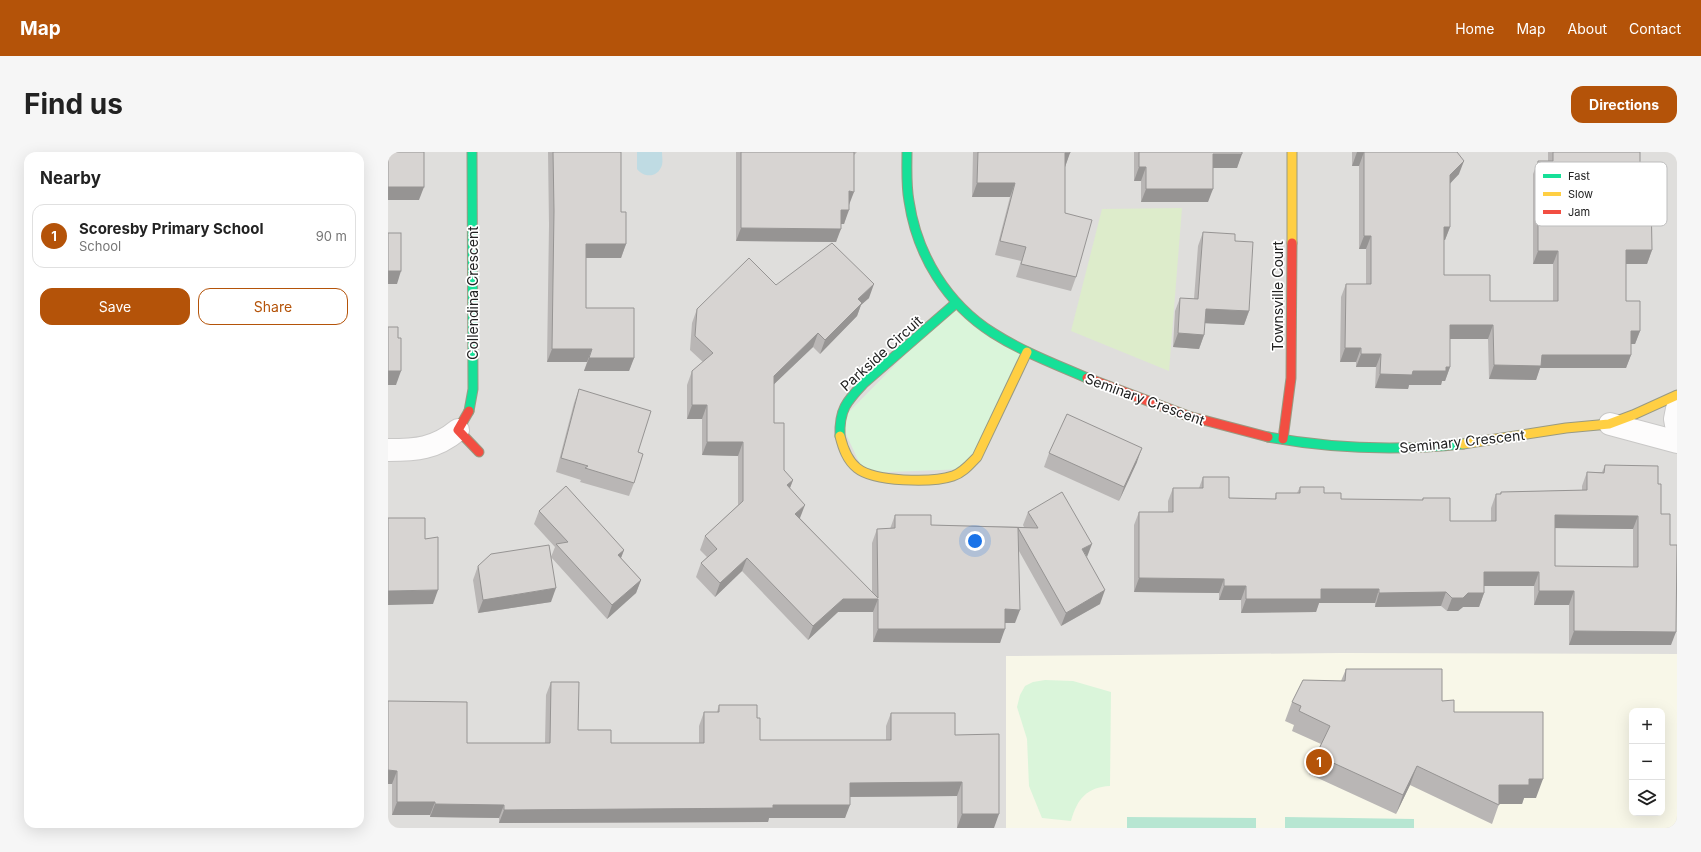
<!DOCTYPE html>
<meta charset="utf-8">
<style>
body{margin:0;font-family:Inter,sans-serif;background:#f6f6f6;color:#222}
.controls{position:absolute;right:12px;bottom:12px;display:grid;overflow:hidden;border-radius:8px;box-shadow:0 4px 16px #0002}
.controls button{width:36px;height:36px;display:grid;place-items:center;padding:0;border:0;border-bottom:1px solid #e0e0e0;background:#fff;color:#222;font:20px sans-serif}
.you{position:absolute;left:587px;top:389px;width:14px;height:14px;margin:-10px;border:3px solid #fff;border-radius:50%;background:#1a73e8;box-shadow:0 0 0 6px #1a73e833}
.badge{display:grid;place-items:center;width:26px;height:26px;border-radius:50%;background:#b45309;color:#fff;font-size:13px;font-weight:700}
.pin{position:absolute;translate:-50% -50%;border:2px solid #fff;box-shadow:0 1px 4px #0006}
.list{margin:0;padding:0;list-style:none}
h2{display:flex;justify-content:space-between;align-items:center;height:52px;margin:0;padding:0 16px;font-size:17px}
h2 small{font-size:13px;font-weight:400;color:#767676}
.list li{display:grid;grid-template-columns:26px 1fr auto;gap:12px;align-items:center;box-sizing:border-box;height:64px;margin:0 8px 8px;padding:0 8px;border:1px solid #e0e0e0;border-radius:12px}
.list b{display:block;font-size:15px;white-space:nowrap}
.list p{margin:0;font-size:13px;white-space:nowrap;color:#767676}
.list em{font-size:13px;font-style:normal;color:#767676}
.actions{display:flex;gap:8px;padding:12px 16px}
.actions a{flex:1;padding:9px 0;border:1px solid #b45309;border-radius:12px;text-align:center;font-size:14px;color:#b45309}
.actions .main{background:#b45309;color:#fff}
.icon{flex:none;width:22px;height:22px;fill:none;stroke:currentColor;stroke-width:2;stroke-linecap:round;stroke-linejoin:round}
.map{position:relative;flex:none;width:1289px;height:676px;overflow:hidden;border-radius:12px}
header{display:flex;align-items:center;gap:24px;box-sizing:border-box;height:56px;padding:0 20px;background:#b45309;color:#fff}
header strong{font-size:19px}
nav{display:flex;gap:22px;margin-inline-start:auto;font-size:14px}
.intro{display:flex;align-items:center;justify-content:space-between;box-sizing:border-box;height:96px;padding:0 24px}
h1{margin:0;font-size:28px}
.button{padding:10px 18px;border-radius:12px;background:#b45309;color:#fff;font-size:14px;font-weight:700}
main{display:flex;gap:24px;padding:0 24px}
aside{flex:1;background:#fff;border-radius:12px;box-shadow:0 4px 16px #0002}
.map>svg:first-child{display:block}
.residential{fill:#dfdedc;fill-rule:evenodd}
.education{fill:#f8f7e8;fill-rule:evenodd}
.grass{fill:#ddeccb}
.park{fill:#daf5da}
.pitch{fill:#b7e6d2}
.water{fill:#bfdbe3}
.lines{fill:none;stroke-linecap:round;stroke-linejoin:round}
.street-casing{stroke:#c9c8c7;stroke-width:24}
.fast-casing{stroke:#999a82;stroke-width:11}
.slow-casing{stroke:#999a82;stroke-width:11}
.jam-casing{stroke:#999a82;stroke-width:11}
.street{stroke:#fdfcfc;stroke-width:22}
.fast{stroke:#16e098;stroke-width:9}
.slow{stroke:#ffcf43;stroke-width:9}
.jam{stroke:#f24e42;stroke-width:9}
.wall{fill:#b9b6b5;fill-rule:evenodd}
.shaded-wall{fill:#969493}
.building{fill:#d7d4d2;stroke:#969493;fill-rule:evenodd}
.labels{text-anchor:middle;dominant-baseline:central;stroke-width:3.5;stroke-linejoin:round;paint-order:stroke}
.street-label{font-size:14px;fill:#222;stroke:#fff}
.key{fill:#fff;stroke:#bdbdbd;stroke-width:1}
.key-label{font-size:11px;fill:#222}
</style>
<header>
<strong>Map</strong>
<nav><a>Home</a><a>Map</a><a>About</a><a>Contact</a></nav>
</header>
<div class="intro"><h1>Find us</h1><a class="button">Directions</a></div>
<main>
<aside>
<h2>Nearby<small></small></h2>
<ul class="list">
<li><span class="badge">1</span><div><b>Scoresby Primary School</b><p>School</p></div><em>90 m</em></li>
</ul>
<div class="actions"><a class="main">Save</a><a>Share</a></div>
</aside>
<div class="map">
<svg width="1289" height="676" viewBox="0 0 1289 676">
<rect width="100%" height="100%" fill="#f0eeeb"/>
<path class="residential" d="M0,0H1289V676H0ZM1244,559H1274V661H1244Z"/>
<path class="education" d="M953,501L1289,502V676H618V504ZM1244,559H1274V661H1244Z"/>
<polygon class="grass" points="794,56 781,219 683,179 714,57"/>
<g class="park">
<polygon points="568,151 639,200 578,317 476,321 452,269"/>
<path d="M657,528L685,529L723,540L722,634C699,635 689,647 683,669L654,666L641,634L639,587L629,555L632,543L637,534L645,530Z"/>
</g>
<g class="pitch">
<polygon points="739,665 868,666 868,676 739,676"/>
<polygon points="897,665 1026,667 1026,676 897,676"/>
</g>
<path class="water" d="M249,0H274C274,4 275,9 274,13C270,26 256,26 249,17Z"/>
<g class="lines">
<defs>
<g id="street">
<polyline points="1289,257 1287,267 1289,278"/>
<polyline points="1222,272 1289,290"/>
<path d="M0,298C28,298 47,297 70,278"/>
</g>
<g id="fast">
<path d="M519,0C519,16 518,33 521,49C529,103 559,152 605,181C635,200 667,212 699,226"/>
<polyline points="81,259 85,237 84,0"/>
<path d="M452,284C451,257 459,249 476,231L568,151"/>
<path d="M880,285C946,297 1009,299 1075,292"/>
</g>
<g id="slow">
<polyline points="904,91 904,0"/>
<path d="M452,284C455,296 459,308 469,316C486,330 544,331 565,324C575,321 582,312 589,305L639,200"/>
<polyline points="1075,292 1178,276 1221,272 1245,263 1289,243"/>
</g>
<g id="jam">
<polyline points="699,226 800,264 880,285"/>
<polyline points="81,259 70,278 91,300"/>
<polyline points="895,287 903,226 904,91"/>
</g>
</defs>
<use href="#street" class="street-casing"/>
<use href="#fast" class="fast-casing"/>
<use href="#slow" class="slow-casing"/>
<use href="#jam" class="jam-casing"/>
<use href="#street" class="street"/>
<use href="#fast" class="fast"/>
<use href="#slow" class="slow"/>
<use href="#jam" class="jam"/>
</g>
<g class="wall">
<polygon points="160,0 233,0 233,60 238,92 233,106 198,106 198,156 246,206 241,219 196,219 199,210 159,210 161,73"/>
<polygon points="348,0 469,0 466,3 461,53 456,72 453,72 448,90 348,89"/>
<polygon points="585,0 682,0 677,15 677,61 688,125 683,139 628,125 633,109 607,103 622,45 584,45"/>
<polygon points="746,0 854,0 849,16 825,16 820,50 753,50 753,29 746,29"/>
<polygon points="964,0 1069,0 1071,22 1062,31 1062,75 1057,88 1056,88 1056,123 1102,149 1165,149 1165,112 1145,112 1145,22 1150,9 1160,9 1160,0 1252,0 1252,42 1264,98 1259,112 1238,112 1238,149 1252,179 1247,192 1243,192 1243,203 1238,216 1152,216 1148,228 1101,227 1100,187 1062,187 1062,215 1057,229 1054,229 1053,233 1021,233 1020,237 987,236 988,215 968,215 968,210 952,210 953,145 958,132 978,132 978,97 971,97 971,14 964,14"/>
<polygon points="815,80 847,89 861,159 856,173 816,171 816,183 811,197 785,195 787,159 792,146 806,147 810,94"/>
<polygon points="388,133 481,146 473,153 469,164 432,202 425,195 386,232 386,271 396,318 405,328 402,336 412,366 484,441 484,391 489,377 502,377 507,363 543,373 636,375 635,373 640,360 699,405 712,452 673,474 631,399 627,471 617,471 612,491 485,490 485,460 450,460 420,488 354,419 327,445 308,425 313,411 319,405 312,398 317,384 350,353 350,304 314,303 314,267 299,267 299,233 304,219 315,210 302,198 304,171 309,157"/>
<polygon points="191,237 250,300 246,331 241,344 192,330 193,328 168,320 186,251"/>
<polygon points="661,301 749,310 731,349 656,315"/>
<path d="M1217,313L1270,332L1273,362L1282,393H1289V436L1288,438L1283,493H1181V453H1146V434H1096V441L1091,455H1075L1070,459H1059L1053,454L987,455V451H931L928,460L853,461V448H831V441L746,440V373L751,360H780V349L785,336H811L815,325L841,346L887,347L888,341H909L912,335L936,341L953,347L1034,348L1035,346L1062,369H1103V356L1108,342H1112L1113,340L1194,338V334L1199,320H1214ZM1167,376L1245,377V415L1167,414Z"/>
<polygon points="151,359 236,398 233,406 253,428 248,441 219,467 163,405 167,395 146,372"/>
<polygon points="90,414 163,450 90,461 85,428"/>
<polygon points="958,517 1054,549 1148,646 1136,646 1134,652 1111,652 1104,672 1022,633 1008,662 921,622 928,603 933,592 904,579 906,573 897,569 904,550 953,529"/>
<polygon points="163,530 190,578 223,591 311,591 311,574 316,560 329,560 331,553 369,566 372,588 498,588 498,574 503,561 567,583 606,676 569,676 569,644 462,645 457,666 381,666 380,670 111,671 111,666 42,665 42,663 4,663 4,632 0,632 0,549 79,591 157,591 158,543"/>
</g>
<g class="shaded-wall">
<polygon points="969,0 976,0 971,14 964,14"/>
<polygon points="677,1 682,1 677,15"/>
<polygon points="825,2 854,2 849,16 820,16"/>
<polygon points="1076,9 1071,22 1057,37 1062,23"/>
<polygon points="751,15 758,15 753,29 746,29"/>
<polygon points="589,31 627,31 622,45 584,45"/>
<polygon points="0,35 36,35 31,48 0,48"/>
<polygon points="758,37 825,37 820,50 753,50"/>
<polygon points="461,39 466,40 461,53"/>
<polygon points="453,58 461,58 456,72 448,72"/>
<polygon points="1056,75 1062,75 1057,88 1051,88"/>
<polygon points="353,76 453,77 448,90 348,89"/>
<polygon points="976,84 983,84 978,97 971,97"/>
<polygon points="198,92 238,92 233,106 193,106"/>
<polygon points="1238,98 1264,98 1259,112 1233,112"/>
<polygon points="1150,99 1170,99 1165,112 1145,112"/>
<polygon points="0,119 13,119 9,132 0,132"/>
<polygon points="486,132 481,146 473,153 469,164 432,202 437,188 470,147"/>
<polygon points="818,157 861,159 856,173 813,171"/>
<polygon points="1062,173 1105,173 1100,187 1057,187"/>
<polygon points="1243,179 1252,179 1247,192 1238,192"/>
<polygon points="430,181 425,195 381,237 386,224"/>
<polygon points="790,181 816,183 811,197 785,195"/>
<polygon points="957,196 973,196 968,210 952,210"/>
<polygon points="164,197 204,197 199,210 159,210"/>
<polygon points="973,202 993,202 988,215 968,215"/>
<polygon points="1154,203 1243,203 1238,216 1152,216 1148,228 1101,227 1106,213"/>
<polygon points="201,206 246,206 241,219 196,219"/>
<polygon points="1058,215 1062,215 1057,229 1054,229 1053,233 1021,233 1020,237 987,236 992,222"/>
<polygon points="0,219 13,219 8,233 0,233"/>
<polygon points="304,253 319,253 314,267 299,267"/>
<polygon points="319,290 355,290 350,304 314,303"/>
<polygon points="754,296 749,310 731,349 736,335"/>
<polygon points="405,328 400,341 399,333"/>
<polygon points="417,353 412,366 402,375 407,362"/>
<polygon points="1167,363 1250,364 1245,377 1162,376"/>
<polygon points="704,392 699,405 694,397"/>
<polygon points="236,398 231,411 230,403"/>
<polygon points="359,406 354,419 327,445 332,431"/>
<polygon points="1096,420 1151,420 1146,434 1091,434"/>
<polygon points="751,426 836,427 831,441 746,440"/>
<polygon points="253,428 248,441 219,467 224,453"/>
<polygon points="836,434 858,434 853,448 831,448"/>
<polygon points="168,436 163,450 90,461 95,448"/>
<polygon points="933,437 991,437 987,451 931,451 928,460 853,461 858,447"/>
<polygon points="50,438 45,452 0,453 0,439"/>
<polygon points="717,438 712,452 673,474 678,461"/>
<polygon points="1151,439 1186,439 1181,453 1146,453"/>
<polygon points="1058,440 1053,454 987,455 991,441"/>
<polygon points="1080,441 1096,441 1091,455 1075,455 1070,459 1059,459 1064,446"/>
<polygon points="455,447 490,447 485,460 450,460 420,488 425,474"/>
<polygon points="617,457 632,458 627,471 612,471"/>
<polygon points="490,477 617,477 612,491 485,490"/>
<polygon points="1186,479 1288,480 1283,493 1181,493"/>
<polygon points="1029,614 1022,633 1008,662 1015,643"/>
<polygon points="0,618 9,619 4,632 0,632"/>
<polygon points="1141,627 1155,627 1148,646 1136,646 1134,652 1109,652 1111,633"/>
<polygon points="574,630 569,644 457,645 462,631"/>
<polygon points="9,650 47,650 42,663 4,663"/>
<polygon points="47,652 116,653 111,666 42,665"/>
<polygon points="385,653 462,653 457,666 381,666 380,670 111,671 116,658"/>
<polygon points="574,662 611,662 606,676 569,676"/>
</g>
<g class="building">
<rect x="0" y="0" width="36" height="35"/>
<polygon points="165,0 233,0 233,60 238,60 238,92 198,92 198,156 246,156 246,206 201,206 204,197 164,197 166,59"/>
<polygon points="353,0 466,0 466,40 461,39 461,58 453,58 453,77 353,76"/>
<polygon points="590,0 682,0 682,1 677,1 677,61 704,68 688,125 633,112 638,95 612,89 627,31 589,31"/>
<polygon points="751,0 854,0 854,2 825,2 825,37 758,37 758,15 751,15"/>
<polygon points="969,0 1069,0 1076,9 1062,23 1062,75 1056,75 1056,123 1102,123 1102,149 1170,149 1170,99 1150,99 1150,9 1165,9 1165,0 1252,0 1252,42 1263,42 1264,98 1238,98 1238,149 1252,149 1252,179 1243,179 1243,203 1154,203 1153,214 1106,213 1105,173 1062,173 1062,215 1058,215 1058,219 1025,219 1024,223 992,222 993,202 973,202 973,196 957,196 958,132 983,132 983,84 976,84 976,0"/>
<polygon points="815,80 847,82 847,89 865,90 861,159 818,157 816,183 790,181 792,146 810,147"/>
<rect x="0" y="81" width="13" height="38"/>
<polygon points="444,91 486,132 470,147 474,151 437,188 430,181 386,224 386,271 396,271 396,318 405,328 399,333 417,353 407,362 490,446 489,377 507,376 507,363 543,363 543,373 650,376 640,360 674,340 704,392 694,397 717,438 678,461 630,376 632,458 617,457 617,477 490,477 490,447 455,447 425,474 359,406 332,431 313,411 329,397 317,384 355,349 355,290 319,290 319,253 304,253 304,219 325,201 307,184 309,157 361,106 388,133"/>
<polygon points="0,175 10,175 10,186 13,186 13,219 0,219"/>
<polygon points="191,237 263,259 250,300 255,302 246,331 197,316 200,314 173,306"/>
<polygon points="679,262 754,296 736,335 661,301"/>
<path d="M1217,313L1270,314V332H1273V362H1282V393H1289L1288,480L1186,479V439H1151V420H1096V441H1080L1075,446H1064L1058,440L991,441V437H933V447H858V434H836V427L751,426V360H785V336H815V325H841V346L888,347V341H912V335H936V341H953V347L1035,348V346H1062V369H1108V342H1113V340L1199,338V320L1216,321ZM1167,363L1250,364V415L1167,414Z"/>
<polygon points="178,334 236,398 230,403 253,428 224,453 168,392 180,390 151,359"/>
<polygon points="0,366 37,366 37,387 50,385 50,438 0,439"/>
<polygon points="161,393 168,436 95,448 90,414 103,402"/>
<polygon points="958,517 1054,517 1054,549 1066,548 1066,560 1155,560 1155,627 1141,627 1141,633 1111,633 1111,653 1029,614 1015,643 928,603 942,574 911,559 913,554 904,550 915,528 957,529"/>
<polygon points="163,530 191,530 190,578 223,578 223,591 316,591 316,560 331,560 331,553 369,553 369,566 372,566 372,588 503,588 503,561 567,561 567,583 611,582 611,662 574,662 574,630 462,631 462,653 385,653 385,656 116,658 116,653 47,652 47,650 9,650 9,619 0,618 0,549 79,550 79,591 162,591"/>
</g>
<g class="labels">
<g class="street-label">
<text transform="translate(84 141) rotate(-90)">Collendina Crescent</text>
<text transform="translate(889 144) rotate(-90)">Townsville Court</text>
<text transform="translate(493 201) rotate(-42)">Parkside Circuit</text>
<text transform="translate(757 247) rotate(20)">Seminary Crescent</text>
<text transform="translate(1074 289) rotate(-6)">Seminary Crescent</text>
</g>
</g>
<rect x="1147" y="10" width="132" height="64" rx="6" class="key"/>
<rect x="1155" y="22" width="18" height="4" fill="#16e098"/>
<rect x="1155" y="40" width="18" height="4" fill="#ffcf43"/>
<rect x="1155" y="58" width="18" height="4" fill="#f24e42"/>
<g class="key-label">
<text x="1180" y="28">Fast</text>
<text x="1180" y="46">Slow</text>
<text x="1180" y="64">Jam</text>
</g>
</svg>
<div class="controls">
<button>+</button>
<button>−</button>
<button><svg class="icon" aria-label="layers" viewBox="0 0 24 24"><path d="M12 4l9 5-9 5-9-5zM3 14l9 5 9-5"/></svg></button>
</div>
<div class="you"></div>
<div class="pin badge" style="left:931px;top:610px">1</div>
</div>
</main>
